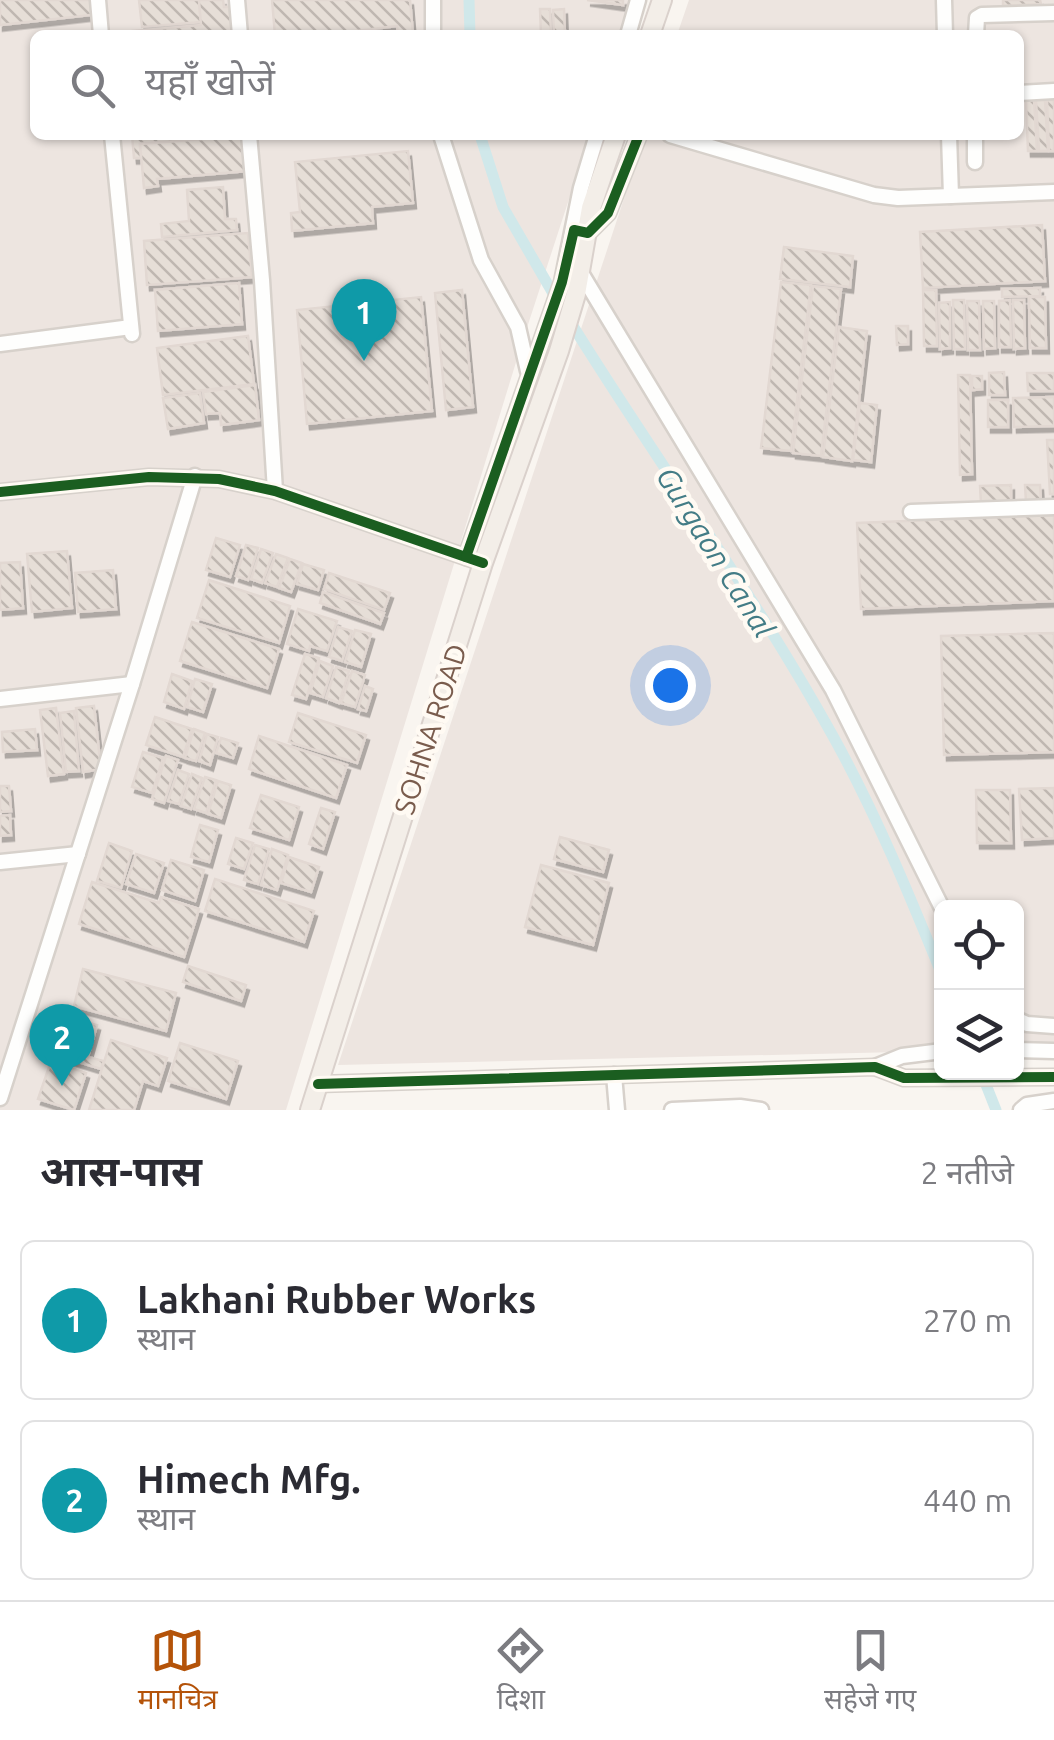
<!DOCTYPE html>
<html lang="hi">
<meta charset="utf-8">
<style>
body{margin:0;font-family:Ubuntu,"Noto Sans Devanagari",sans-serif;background:#f7f7f7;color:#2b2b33}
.controls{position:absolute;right:30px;bottom:30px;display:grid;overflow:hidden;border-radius:15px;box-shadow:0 2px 8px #0004}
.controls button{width:90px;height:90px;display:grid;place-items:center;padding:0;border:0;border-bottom:2px solid #e1e1e2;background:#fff;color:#2b2b33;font:50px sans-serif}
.you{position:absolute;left:670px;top:685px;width:35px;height:35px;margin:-25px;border:8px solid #fff;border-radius:50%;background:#1a73e8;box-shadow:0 0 0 15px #1a73e833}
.badge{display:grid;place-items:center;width:65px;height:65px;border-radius:50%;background:#b45309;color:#fff;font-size:32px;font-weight:700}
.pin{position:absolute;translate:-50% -82px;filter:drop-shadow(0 2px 5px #0008)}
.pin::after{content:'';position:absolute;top:52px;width:35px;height:30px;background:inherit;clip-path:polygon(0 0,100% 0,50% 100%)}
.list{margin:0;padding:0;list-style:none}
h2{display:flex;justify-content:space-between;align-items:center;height:130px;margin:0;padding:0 40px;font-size:42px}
h2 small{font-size:32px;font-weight:400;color:#7c7c81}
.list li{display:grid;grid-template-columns:65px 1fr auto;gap:30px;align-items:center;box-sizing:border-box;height:160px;margin:0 20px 20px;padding:0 20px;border:2px solid #e1e1e2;border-radius:15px}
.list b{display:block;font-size:38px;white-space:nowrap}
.list p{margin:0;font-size:32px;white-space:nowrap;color:#7c7c81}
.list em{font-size:32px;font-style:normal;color:#7c7c81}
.icon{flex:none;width:55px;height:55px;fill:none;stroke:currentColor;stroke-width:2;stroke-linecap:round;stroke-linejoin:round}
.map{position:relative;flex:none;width:1054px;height:1110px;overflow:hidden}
.search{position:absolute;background:#fff;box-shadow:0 2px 8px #0004;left:30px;right:30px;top:30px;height:110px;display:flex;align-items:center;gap:25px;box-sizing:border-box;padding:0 35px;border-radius:15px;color:#7c7c81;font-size:38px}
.sheet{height:490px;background:#fff}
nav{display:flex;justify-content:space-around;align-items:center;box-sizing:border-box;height:140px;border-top:2px solid #e1e1e2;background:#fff;font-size:28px;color:#7c7c81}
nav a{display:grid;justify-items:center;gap:5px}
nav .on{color:#b45309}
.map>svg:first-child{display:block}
.industrial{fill:#ede5e0}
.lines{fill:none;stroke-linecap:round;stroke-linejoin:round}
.canal{stroke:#d0e8ea;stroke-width:11}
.building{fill:url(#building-back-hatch);stroke:#e2d8d2;stroke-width:2.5;filter:url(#shadow)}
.minor-casing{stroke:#d7d1cb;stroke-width:19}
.major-casing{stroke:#dad1cc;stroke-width:22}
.minor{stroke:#fefefd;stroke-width:14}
.major{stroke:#f3eee8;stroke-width:18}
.cycleway-casing{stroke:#fffaf3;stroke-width:16}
.cycleway{stroke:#1b5e20;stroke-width:10}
.labels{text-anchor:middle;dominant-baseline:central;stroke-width:9;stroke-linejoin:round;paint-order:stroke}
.street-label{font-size:28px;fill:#7a5c4d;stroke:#fffaf3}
.water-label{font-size:30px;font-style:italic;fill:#437c86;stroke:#fffaf3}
</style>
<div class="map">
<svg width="1054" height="1110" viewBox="0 0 1054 1110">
<defs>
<pattern id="building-back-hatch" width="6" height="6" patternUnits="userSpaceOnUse" patternTransform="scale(2.5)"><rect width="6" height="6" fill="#e6ded7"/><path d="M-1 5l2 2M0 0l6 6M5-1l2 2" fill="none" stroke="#bfb7b1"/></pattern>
<filter id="shadow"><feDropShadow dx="3" dy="5.5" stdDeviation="0" flood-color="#0004"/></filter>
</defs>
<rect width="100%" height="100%" fill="#f9f5f0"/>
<g class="industrial">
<polygon points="0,0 632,0 621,35 35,35 35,135 590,135 521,346 286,1110 0,1110"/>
<polygon points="689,0 1054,0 1054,1048 1017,1049 1016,908 942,908 941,1051 338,1065 645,135 1019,135 1019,35 677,35"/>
</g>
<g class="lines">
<g class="canal">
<polyline points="469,0 470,35"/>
<polyline points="480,135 503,207 558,302"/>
<path d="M568,318C655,459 754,593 834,738C876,814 909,894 942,975"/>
<polyline points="981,1072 996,1110"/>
</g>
</g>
<g class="building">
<polygon points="0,0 90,0 91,15 0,25"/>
<polygon points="139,0 199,0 201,22 142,27"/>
<polygon points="199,0 223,0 224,7 229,7 231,25 236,24 237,35 123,35 123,32 201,25"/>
<polygon points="272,0 410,0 413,35 398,35 397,26 325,35 275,35"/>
<polygon points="587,0 623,0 623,5"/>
<polygon points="1003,0 1040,0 1041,4 1003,6"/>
<polygon points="540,9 550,9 551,35 541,35"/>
<polygon points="564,9 565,35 554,35 553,10"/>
<polygon points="1034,100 1037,151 1028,151 1026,101"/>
<polygon points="1036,100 1045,100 1048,151 1039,151"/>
<polygon points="1047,100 1054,100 1054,151 1049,151"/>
<polygon points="132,135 193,135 193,140 140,144 141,158 134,158"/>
<polygon points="243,136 246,171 157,179 158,186 144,188 140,144"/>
<polygon points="408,151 413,203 372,207 373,223 292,231 291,213 300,212 295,162"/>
<polygon points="223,187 225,219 236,219 237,230 162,237 161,224 189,221 187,190"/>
<polygon points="1042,225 1045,281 923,288 920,232"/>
<polygon points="248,233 252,277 147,285 144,241"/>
<polygon points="784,247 853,256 850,287 780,279"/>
<polygon points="781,282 811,285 791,451 761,448"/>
<polygon points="239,283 242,324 158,331 155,290"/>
<polygon points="813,286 841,289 821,456 793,453"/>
<polygon points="1040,288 1040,296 1002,297 1002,289"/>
<polygon points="462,290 473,407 446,410 435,293"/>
<polygon points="923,290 936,290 937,346 924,346"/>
<polygon points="421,297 432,411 307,424 297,310"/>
<polygon points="1029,297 1045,297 1046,348 1030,348"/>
<polygon points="953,300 964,300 965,349 954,349"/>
<polygon points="1010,300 1011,347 999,347 999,301"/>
<polygon points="1013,300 1024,300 1025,348 1014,349"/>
<polygon points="967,301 979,301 980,350 968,350"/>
<polygon points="983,301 994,301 995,348 984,349"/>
<polygon points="950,302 950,348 940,349 939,303"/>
<polygon points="896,326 908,326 908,344 897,345"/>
<polygon points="839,327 867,331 852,461 823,457"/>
<polygon points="248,336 254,384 163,395 157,348"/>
<polygon points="1004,372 1005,395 989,395 989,373"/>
<polygon points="1027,373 1054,373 1054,391 1028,391"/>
<polygon points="958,375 970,375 972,474 960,475"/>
<polygon points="972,376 982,376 982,389 972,390"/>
<polygon points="255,385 259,420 221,425 220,413 206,414 203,392"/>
<polygon points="200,393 204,423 168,429 163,398"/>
<polygon points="1054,397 1054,426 1014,427 1013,398"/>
<rect x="988" y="400" width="20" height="27"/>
<polygon points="860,403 877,405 871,462 853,460"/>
<polygon points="1047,440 1054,440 1054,494 1050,494"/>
<polygon points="1011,485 1011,501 981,503 980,486"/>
<polygon points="1025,485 1040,485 1041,502 1026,502"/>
<polygon points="1054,515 1054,601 861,609 857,523"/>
<polygon points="216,538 240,545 230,577 206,570"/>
<polygon points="246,545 258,548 248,580 236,576"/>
<polygon points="261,549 273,553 262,583 251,579"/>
<polygon points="67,551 72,608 32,612 27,554"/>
<polygon points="276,554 288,558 277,587 265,583"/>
<polygon points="290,559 302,563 291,592 279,588"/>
<polygon points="20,562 23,608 0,610 0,563"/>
<polygon points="303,564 324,570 318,590 297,584"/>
<polygon points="113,570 116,609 78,612 75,573"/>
<polygon points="329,573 390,593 384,610 324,589"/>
<polygon points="209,580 290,606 279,643 197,618"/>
<polygon points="323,592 384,613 380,624 320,603"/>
<polygon points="298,609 337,621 327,651 310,646 309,651 287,644"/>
<polygon points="192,622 279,649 267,688 180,661"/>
<polygon points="338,627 352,631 342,661 329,657"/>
<polygon points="355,630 371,634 361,667 345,662"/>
<polygon points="1054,633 1054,752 944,755 941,636"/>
<polygon points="305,654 319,658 306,699 292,695"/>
<polygon points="320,661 333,666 323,697 310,693"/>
<polygon points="336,667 349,671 339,703 326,698"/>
<polygon points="352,671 365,675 355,707 341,703"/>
<polygon points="172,674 192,681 184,709 164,702"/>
<polygon points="195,679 212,684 203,712 187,707"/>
<polygon points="365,686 373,689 366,711 358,709"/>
<polygon points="94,706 101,769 83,772 76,708"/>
<polygon points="56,708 64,774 48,776 40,710"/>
<polygon points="74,711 79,771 66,772 60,713"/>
<polygon points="298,713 366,735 357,763 289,742"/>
<polygon points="155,717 192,729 183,757 146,745"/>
<polygon points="35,729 37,750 3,752 2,732"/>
<polygon points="194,729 205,733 196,761 185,758"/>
<polygon points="207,734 218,737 210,765 199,761"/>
<polygon points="259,736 347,765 336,798 249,769"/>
<polygon points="221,738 238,743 233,758 216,753"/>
<polygon points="143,752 163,758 152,793 132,787"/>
<polygon points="166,756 178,760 164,803 152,799"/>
<polygon points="178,770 189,774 179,804 168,801"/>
<polygon points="192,774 202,778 191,809 181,806"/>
<polygon points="205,777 216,780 206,813 194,809"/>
<polygon points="218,781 231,785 221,818 208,814"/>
<polygon points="0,786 9,786 11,811 0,812"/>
<polygon points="1054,788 1054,838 1022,840 1019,789"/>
<polygon points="976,790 1010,790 1011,843 977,843"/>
<polygon points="261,795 299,807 289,840 250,828"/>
<polygon points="321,808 335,812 323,849 309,844"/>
<polygon points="10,815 11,835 0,836 0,816"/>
<polygon points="200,825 218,830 209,862 191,857"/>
<polygon points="560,837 609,850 603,872 554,859"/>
<polygon points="236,838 253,843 244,869 228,864"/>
<polygon points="109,843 132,851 121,888 97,881"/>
<polygon points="255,845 269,849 258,884 244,880"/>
<polygon points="272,849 288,855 277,890 261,885"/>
<polygon points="136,854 164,863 154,893 126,884"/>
<polygon points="289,857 319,867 311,892 281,883"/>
<polygon points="171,860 204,870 195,901 162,890"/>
<polygon points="541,865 609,883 593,945 525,927"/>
<polygon points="215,879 314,911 304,942 205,911"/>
<polygon points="92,882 159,903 161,897 199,909 184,957 79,924"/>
<polygon points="188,966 246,985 241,1001 183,982"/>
<polygon points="83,969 176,993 166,1031 74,1006"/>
<polygon points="79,1020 97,1025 88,1057 104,1061 101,1069 36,1049 38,1041 69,1051"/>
<polygon points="111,1040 167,1058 158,1086 143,1081 134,1110 89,1110"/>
<polygon points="180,1043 238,1061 226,1099 168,1081"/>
<polygon points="51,1061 86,1073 74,1110 38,1099"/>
</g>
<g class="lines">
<defs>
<g id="minor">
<polyline points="98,0 101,35"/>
<polyline points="237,0 240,35"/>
<polyline points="944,0 945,35"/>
<polyline points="433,35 433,0"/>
<polyline points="628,35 638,0"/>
<polyline points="976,35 977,18 982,15 1054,13"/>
<polyline points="1019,93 1054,91"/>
<polyline points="112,135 132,334"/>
<polyline points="249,135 262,280 275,491"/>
<polyline points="441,135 481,260 518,327 528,371"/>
<polyline points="670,135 874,195 898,198 1054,192"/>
<polyline points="949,135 951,196"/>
<polyline points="975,135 975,162"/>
<polyline points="582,232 588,233 608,213 639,135"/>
<polyline points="581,273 833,690 942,908"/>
<polyline points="0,344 131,327"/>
<polyline points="0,492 149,477 219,479 275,491 483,563"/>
<polyline points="911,512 1054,507"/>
<polyline points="466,557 562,282 581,188 597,135"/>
<polyline points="0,699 132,684"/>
<polyline points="0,862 78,854"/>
<polyline points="1016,1019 1027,1024 1054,1026"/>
<polyline points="1016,1050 1054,1051"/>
<polyline points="875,1067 902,1056 942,1051"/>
<polyline points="614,1075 617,1110"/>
<polyline points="318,1084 875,1067 904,1078 1054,1077"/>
<polyline points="0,1098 132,684 195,476"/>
<polyline points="672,1110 740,1107 761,1110"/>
<polyline points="1021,1110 1027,1105 1054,1101"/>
</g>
<g id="major">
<polyline points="650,35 662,0"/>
<polyline points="310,1110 483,563 559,351 576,294 591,208 616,135"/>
</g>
</defs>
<use href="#minor" class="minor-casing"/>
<use href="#major" class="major-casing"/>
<use href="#minor" class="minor"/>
<use href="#major" class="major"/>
<defs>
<g id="cycleway">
<polyline points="0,492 149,477 219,479 275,491 483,563"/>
<polyline points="466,557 562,282 574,230 588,233 608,213 639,135"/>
<polyline points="318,1084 875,1067 904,1078 1054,1077"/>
</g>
</defs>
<use href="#cycleway" class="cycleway-casing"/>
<use href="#cycleway" class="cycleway"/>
</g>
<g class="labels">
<g class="street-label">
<text transform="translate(430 729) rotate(-72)">SOHNA ROAD</text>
</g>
<g class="water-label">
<text transform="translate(716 552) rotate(58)">Gurgaon Canal</text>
</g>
</g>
</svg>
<div class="controls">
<button><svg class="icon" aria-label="locate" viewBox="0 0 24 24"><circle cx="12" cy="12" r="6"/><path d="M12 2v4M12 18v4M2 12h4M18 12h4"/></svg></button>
<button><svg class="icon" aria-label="layers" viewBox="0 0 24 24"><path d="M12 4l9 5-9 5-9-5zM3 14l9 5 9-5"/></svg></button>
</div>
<div class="you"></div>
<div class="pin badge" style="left:364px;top:361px;background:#0f9aa8">1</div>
<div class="pin badge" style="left:62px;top:1086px;background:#0f9aa8">2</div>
<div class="search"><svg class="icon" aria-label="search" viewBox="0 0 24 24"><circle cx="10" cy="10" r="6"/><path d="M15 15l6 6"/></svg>यहाँ खोजें</div>
</div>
<section class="sheet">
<h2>आस-पास<small>2 नतीजे</small></h2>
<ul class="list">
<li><span class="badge" style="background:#0f9aa8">1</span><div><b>Lakhani Rubber Works</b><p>स्थान</p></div><em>270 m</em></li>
<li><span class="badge" style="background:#0f9aa8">2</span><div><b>Himech Mfg.</b><p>स्थान</p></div><em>440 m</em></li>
</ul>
</section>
<nav>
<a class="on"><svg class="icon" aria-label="map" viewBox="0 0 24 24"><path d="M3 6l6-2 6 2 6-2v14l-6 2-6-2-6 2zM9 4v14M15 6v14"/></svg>मानचित्र</a>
<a><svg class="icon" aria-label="directions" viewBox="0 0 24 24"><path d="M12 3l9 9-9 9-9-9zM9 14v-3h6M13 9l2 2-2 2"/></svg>दिशा</a>
<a><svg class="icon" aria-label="saved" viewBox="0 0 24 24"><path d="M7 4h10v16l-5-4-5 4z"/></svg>सहेजे गए</a>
</nav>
